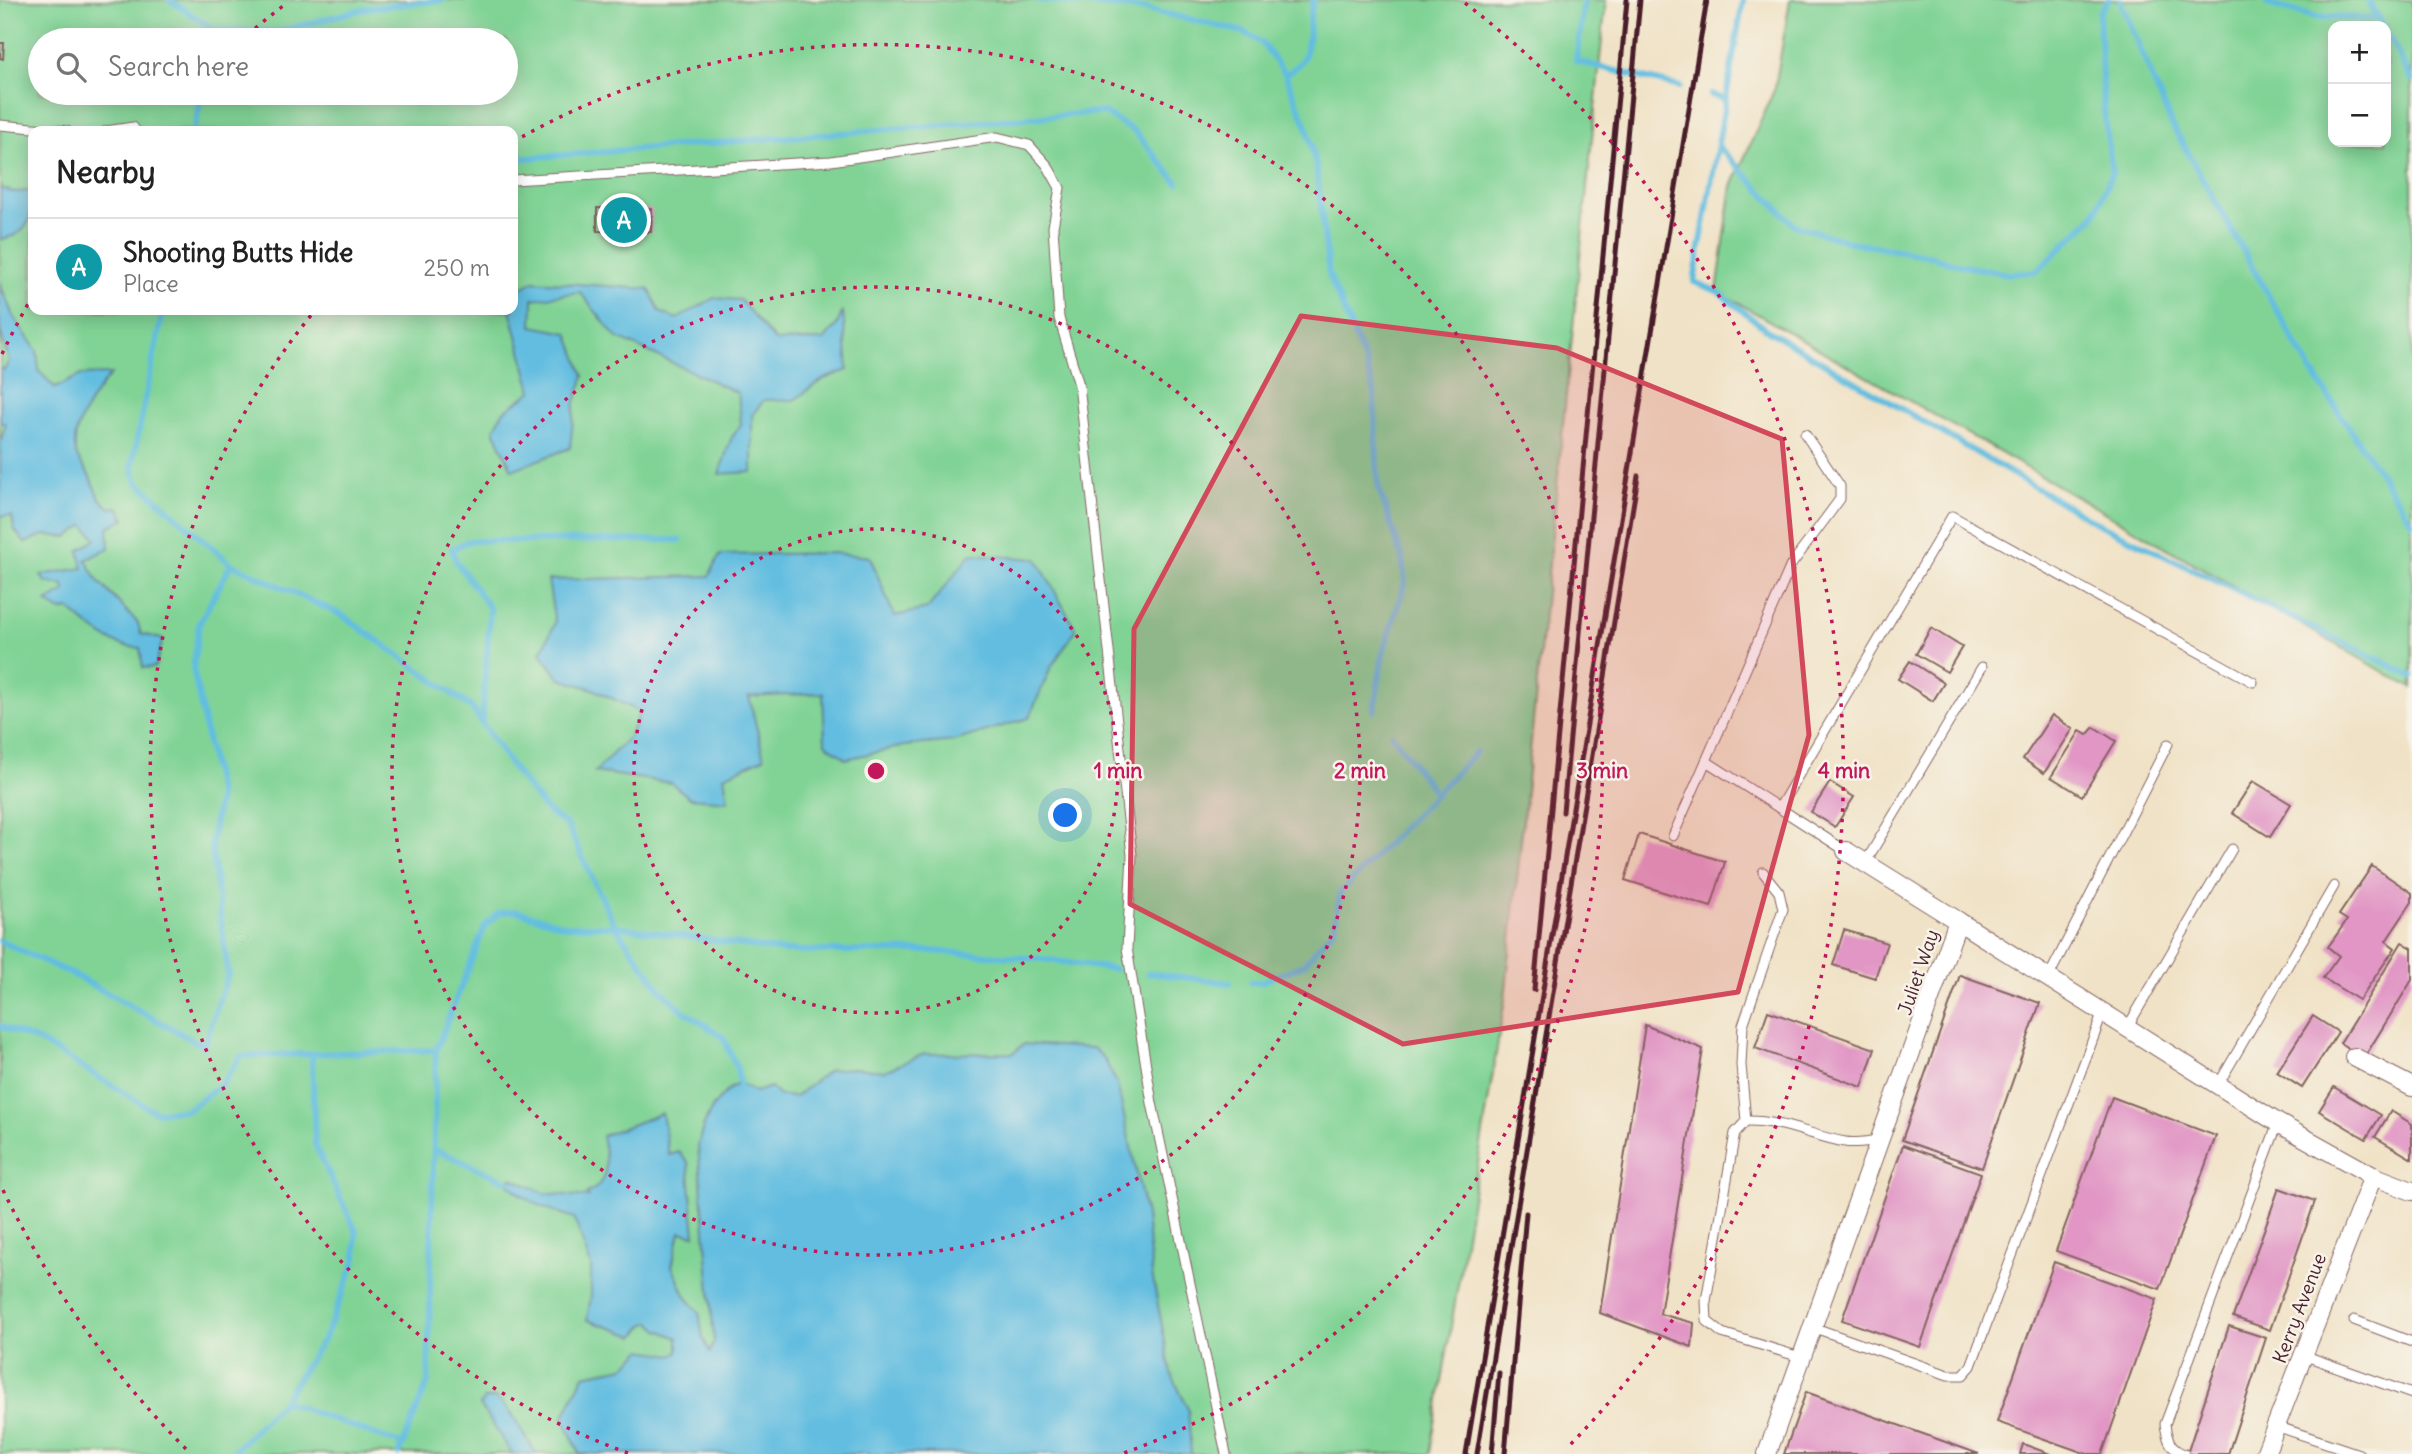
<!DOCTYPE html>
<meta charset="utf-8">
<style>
body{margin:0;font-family:Delius,sans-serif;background:#f2f2f2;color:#222}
.controls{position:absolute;right:21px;top:21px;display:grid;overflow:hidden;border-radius:14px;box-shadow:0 4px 18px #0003}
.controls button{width:63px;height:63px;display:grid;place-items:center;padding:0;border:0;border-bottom:2px solid #e0e0e0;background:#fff;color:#222;font:35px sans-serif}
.you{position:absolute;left:1066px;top:816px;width:24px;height:24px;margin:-18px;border:5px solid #fff;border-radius:50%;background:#1a73e8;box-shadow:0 0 0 10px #1a73e833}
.badge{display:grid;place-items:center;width:46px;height:46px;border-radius:50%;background:#0f766e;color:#fff;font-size:23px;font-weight:700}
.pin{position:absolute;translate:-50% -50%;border:4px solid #fff;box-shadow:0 2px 7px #0006}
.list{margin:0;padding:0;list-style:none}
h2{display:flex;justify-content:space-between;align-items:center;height:91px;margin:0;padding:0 28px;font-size:30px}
h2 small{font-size:23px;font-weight:400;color:#767676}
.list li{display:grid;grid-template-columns:46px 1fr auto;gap:21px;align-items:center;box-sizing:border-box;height:98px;padding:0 28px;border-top:2px solid #e0e0e0}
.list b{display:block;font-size:26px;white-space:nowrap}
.list p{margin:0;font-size:23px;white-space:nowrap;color:#767676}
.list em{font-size:23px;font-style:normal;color:#767676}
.icon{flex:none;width:38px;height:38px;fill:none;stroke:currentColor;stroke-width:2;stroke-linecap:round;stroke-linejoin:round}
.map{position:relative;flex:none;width:2412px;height:1454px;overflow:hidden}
.search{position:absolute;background:#fff;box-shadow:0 4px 18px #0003;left:28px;top:28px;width:490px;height:77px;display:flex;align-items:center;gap:18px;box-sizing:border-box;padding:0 24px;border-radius:38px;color:#767676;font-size:26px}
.panel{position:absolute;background:#fff;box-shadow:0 4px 18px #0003;left:28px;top:126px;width:490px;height:189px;border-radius:14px}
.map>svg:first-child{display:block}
.green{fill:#80d395;stroke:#657960;stroke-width:2;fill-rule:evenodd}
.water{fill:#62bde0;stroke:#566e86;stroke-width:2}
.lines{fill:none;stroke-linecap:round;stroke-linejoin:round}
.stream{stroke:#62bde0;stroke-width:6}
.building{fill:#e196c5}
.lane-casing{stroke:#846361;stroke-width:11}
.street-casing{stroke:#846361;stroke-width:20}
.lane{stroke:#fff;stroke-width:9}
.street{stroke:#fff;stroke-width:18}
.rail{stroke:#4a1f2b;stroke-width:5}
.marked{fill:#d1495b;fill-opacity:0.2;stroke:#d1495b;stroke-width:5;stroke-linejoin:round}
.ring{fill:none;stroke:#c2185b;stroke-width:3.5;stroke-dasharray:3.5 7}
.labels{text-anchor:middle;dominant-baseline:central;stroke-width:5;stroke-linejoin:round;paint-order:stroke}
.street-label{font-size:19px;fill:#4a1f2b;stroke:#f7f3e8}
.centre{fill:#c2185b;stroke:#f7f3e8;stroke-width:3.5}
.ring-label{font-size:21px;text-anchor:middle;font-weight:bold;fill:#c2185b;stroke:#f7f3e8;stroke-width:5;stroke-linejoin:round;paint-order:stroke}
</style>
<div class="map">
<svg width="2412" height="1454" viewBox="0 0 2412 1454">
<rect width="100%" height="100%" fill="#f7f3e8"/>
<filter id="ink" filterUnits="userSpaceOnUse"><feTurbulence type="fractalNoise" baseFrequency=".0143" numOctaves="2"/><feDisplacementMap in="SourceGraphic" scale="14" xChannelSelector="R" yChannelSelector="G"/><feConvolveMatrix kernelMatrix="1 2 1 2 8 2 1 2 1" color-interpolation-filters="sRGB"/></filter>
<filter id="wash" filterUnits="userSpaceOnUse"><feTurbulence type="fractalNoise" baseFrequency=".00686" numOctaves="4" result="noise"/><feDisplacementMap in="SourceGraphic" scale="28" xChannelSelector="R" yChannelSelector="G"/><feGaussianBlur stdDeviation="1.57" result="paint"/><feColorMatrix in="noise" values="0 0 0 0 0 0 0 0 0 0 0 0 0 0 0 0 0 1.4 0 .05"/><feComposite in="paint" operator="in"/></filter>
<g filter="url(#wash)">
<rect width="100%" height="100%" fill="#f0e2c6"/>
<g class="green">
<path d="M0,0H1606L1505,999L1430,1454H0ZM40,40H506V93H40ZM33,131H513V310H33Z"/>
<path d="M1790,0H2412V688L1717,291L1732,186L1775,88ZM2333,26H2386V142H2333Z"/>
</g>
<g class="water">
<path d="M0,188L13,192L33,191C33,217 30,235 0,239Z"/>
<polygon points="534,281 649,289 660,312 677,319 714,298 740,300 775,341 824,340 837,325 843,311 848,370 824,379 794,400 764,400 752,415 752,472 719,474 731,439 741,424 738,393 616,337 580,292 533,299 532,326 568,333 584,376 575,402 570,448 512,470 494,430 503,412 532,391 510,310 513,310 513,293"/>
<path d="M0,284L13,316L37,351L39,371L55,388L81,375L111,374C96,391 69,428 76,453C78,461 86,469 90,477C98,493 94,495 110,508L118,507L125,519L108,527L109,548L86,560L98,581L138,623L141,634L163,639L155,667L143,668L140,648C109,646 92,629 69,609L61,611L47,602L65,591L64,585L45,582L41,575L83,568L79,551L96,539L84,525L68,537L43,535L25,543L14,529L12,516H1L0,523V443L6,424L0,422V367L4,370L9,361L0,330Z"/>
<polygon points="834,553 870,557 894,616 927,609 971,554 1037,559 1076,630 1051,667 1029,718 954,741 904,746 846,759 825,743 823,693 749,697 764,758 724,776 728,801 690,798 671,783 595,772 629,737 640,712 593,689 560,679 541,653 555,623 548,580 709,576 720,555"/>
<path d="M1024,1044L1093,1048L1104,1058L1117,1084L1146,1215L1152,1274L1171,1373L1188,1409L1191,1454H580L563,1418L584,1375L624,1367L642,1350L673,1355L678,1352V1338L659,1330L651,1322L644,1325L635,1336L587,1320L591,1296V1266L574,1218C548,1209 525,1203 506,1181L512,1178L544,1193L589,1197L587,1193C612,1183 606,1157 602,1136L662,1113L669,1155L679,1152L688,1162L695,1235L680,1232L672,1266L686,1297L699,1312L703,1338L710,1352L714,1341L698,1146C703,1121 715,1096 739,1083L755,1092L771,1087L778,1095L795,1097L829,1070L855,1068L884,1071L924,1054L1013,1053Z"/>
<path d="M495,1398C515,1411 522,1435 537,1454H513L510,1451L480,1405L485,1399Z"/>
</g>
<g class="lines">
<g class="stream">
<polyline points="170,0 214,30 277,32 367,8 443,0"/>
<polyline points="1039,0 1146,9 1244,32 1262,43 1285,74 1307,127 1316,166 1329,275 1365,361 1374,392 1378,486 1402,557 1405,583 1383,653 1374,711"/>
<polyline points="1584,0 1576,61 1680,87"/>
<polyline points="1743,0 1694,282 1717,291 1767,330 2091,520 2412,676"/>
<polyline points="2120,0 2171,123 2309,367 2412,522"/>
<polyline points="2266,0 2267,4 2315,17 2379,18"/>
<polyline points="2368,0 2383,26"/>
<polyline points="2386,31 2412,80"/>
<path d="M1285,74C1319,58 1303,27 1314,0"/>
<polyline points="1711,95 1726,99"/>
<polyline points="194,131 202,93"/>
<polyline points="1718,146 1794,225 1850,242 1931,256 1959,265 2009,274 2037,271 2094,216 2112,173 2103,102 2099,13 2109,0"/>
<polyline points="513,159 1103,112 1134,131 1178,183"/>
<polyline points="163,310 132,465 136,481 231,564 342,615 471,707 514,770 547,811 567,825 615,926 660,989 681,1009 723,1037 737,1068 739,1083"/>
<polyline points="482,721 490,609 456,561 452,549 468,541 680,540"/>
<polyline points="1392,735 1436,794"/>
<polyline points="0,941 72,974 204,1046 228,974 211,843 219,797 193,668 199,624 231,564"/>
<polyline points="1148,973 1230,983"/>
<polyline points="1251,982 1261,982 1303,965 1334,929 1340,893 1476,752"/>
<polyline points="0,1026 41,1042 155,1112 187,1110 222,1084 241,1056 436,1050 485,926 499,913 516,911 567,926 615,926 783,951 931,951 1041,959 1114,969"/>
<polyline points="434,1149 506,1181"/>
<polyline points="283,1401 401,1444"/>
<polyline points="231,1454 283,1401 326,1335 356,1259 356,1231 315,1145 312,1054"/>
<polyline points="399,1454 428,1382 436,1050"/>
</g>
</g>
<g id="blocks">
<g class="building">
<polygon points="0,43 4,43 3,59 0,58"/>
<polygon points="597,208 652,209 651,232 597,231"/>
<polygon points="1931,628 1962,647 1947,672 1916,654"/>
<polygon points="1910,661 1944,683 1933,701 1898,679"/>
<polygon points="2052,715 2073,729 2044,773 2023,759"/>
<polygon points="2094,727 2116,741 2082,796 2051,777 2080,731 2087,735"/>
<polygon points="2253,781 2291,804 2270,837 2232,813"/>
<polygon points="1830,782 1854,797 1835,827 1811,812"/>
<polygon points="1639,834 1725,862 1711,907 1625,880"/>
<polygon points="2372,866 2412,893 2412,902 2386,941 2395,948 2359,1000 2323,978 2339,956 2328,947 2347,920 2339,915"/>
<polygon points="1844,930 1887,943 1875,978 1833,965"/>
<polygon points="2402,942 2412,948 2412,980 2364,1058 2340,1043"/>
<polygon points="1960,975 2040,1003 1982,1168 1902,1140"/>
<polygon points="1768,1011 1875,1049 1862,1087 1755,1048"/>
<polygon points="2313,1016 2338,1032 2302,1088 2277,1072"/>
<polygon points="1645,1025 1703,1049 1660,1314 1694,1323 1692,1347 1600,1313"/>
<polygon points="2334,1087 2381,1115 2366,1139 2319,1111"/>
<polygon points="2112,1097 2216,1136 2160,1289 2056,1251"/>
<polygon points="2391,1111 2412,1124 2412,1159 2375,1137"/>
<polygon points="1903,1145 1981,1173 1920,1347 1842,1320"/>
<polygon points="2279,1188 2315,1201 2270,1330 2233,1317"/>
<polygon points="2054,1262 2157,1299 2102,1454 2087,1454 1997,1422"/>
<polygon points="2229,1326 2266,1338 2228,1454 2187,1454"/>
<polygon points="1806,1392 1979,1454 1784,1454"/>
<polygon points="2023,1444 2050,1454 2020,1454"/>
</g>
</g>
</g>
<g filter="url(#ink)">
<use href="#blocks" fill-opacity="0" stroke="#846361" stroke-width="2"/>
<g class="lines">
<defs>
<g id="lane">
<polyline points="0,125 67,131"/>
<polyline points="106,131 133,127 136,131"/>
<polyline points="513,180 831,161 997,137 1029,145 1047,165 1060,188 1053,227 1059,318 1079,385 1132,855 1127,948 1152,1103 1226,1454"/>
<polyline points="1706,761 1791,565 1840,499 1840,486 1805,434"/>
<polyline points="1779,808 1952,516 2253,682"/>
<polyline points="1673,836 1706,761 1846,851"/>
<polyline points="1865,863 1982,667"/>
<polyline points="2048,978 2168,744"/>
<polyline points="2127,1028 2232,849"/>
<polyline points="2218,1085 2334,886"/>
<polyline points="1746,1121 1741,1065 1743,1025 1783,909 1779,892 1763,872"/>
<polyline points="2354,1320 2412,1342"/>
<polyline points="1815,1328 1948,1375 1963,1375 1971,1366 2103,1012"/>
<polyline points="2303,1355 2412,1394"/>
<path d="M1803,1358L1722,1333L1707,1321L1706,1301L1735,1133L1746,1121C1782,1120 1811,1136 1845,1142C1856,1144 1869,1141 1879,1140"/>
<polyline points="2276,1426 2359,1454"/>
<path d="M2185,1454C2170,1450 2167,1439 2165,1424L2278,1123"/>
</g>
<g id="street">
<polyline points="1846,851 1958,921"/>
<polyline points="2354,1057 2412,1087"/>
<polyline points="1767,1454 1958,921 2278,1123 2373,1176 2412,1191"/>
<polyline points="2265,1454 2373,1176"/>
</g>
</defs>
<use href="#lane" class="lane-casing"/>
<use href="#street" class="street-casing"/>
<use href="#lane" class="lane"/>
<use href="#street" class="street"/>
<g class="rail">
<polyline points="1563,812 1640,0"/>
<polyline points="1534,990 1627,0"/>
<polyline points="1466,1454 1707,0"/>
<polyline points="1477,1454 1638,476"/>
<polyline points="1492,1454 1499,1373"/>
<polyline points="1505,1454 1526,1213"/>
</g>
</g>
</g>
<path class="marked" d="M1301,316L1557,348L1782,439L1809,735L1738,992L1403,1044L1130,904L1134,629Z"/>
<g class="ring">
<circle cx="876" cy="771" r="242"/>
<circle cx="876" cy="771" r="484"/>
<path d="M628 1453A726 726 0 0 1 312 314M513 142A726 726 0 1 1 1124 1453"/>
<path d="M186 1449A968 968 0 0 1 2 1188M2 354A968 968 0 0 1 29 302M247 35A968 968 0 0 1 287 3M1465 3A968 968 0 0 1 1566 1449"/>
</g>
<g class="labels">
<g class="street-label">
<text transform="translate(1918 972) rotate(-71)">Juliet Way</text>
<text transform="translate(2299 1308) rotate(-69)">Kerry Avenue</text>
</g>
</g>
<circle cx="876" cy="771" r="10" class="centre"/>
<g class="ring-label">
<text x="1118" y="778">1 min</text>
<text x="1360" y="778">2 min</text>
<text x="1602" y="778">3 min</text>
<text x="1844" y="778">4 min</text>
</g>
</svg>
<div class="controls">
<button>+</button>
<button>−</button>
</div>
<div class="you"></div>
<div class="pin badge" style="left:624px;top:220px;background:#0f9aa8">A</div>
<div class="search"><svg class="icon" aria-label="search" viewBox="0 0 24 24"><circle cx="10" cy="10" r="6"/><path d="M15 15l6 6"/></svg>Search here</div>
<section class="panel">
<h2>Nearby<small></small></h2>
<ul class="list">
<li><span class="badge" style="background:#0f9aa8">A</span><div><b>Shooting Butts Hide</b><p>Place</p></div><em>250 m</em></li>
</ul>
</section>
</div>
